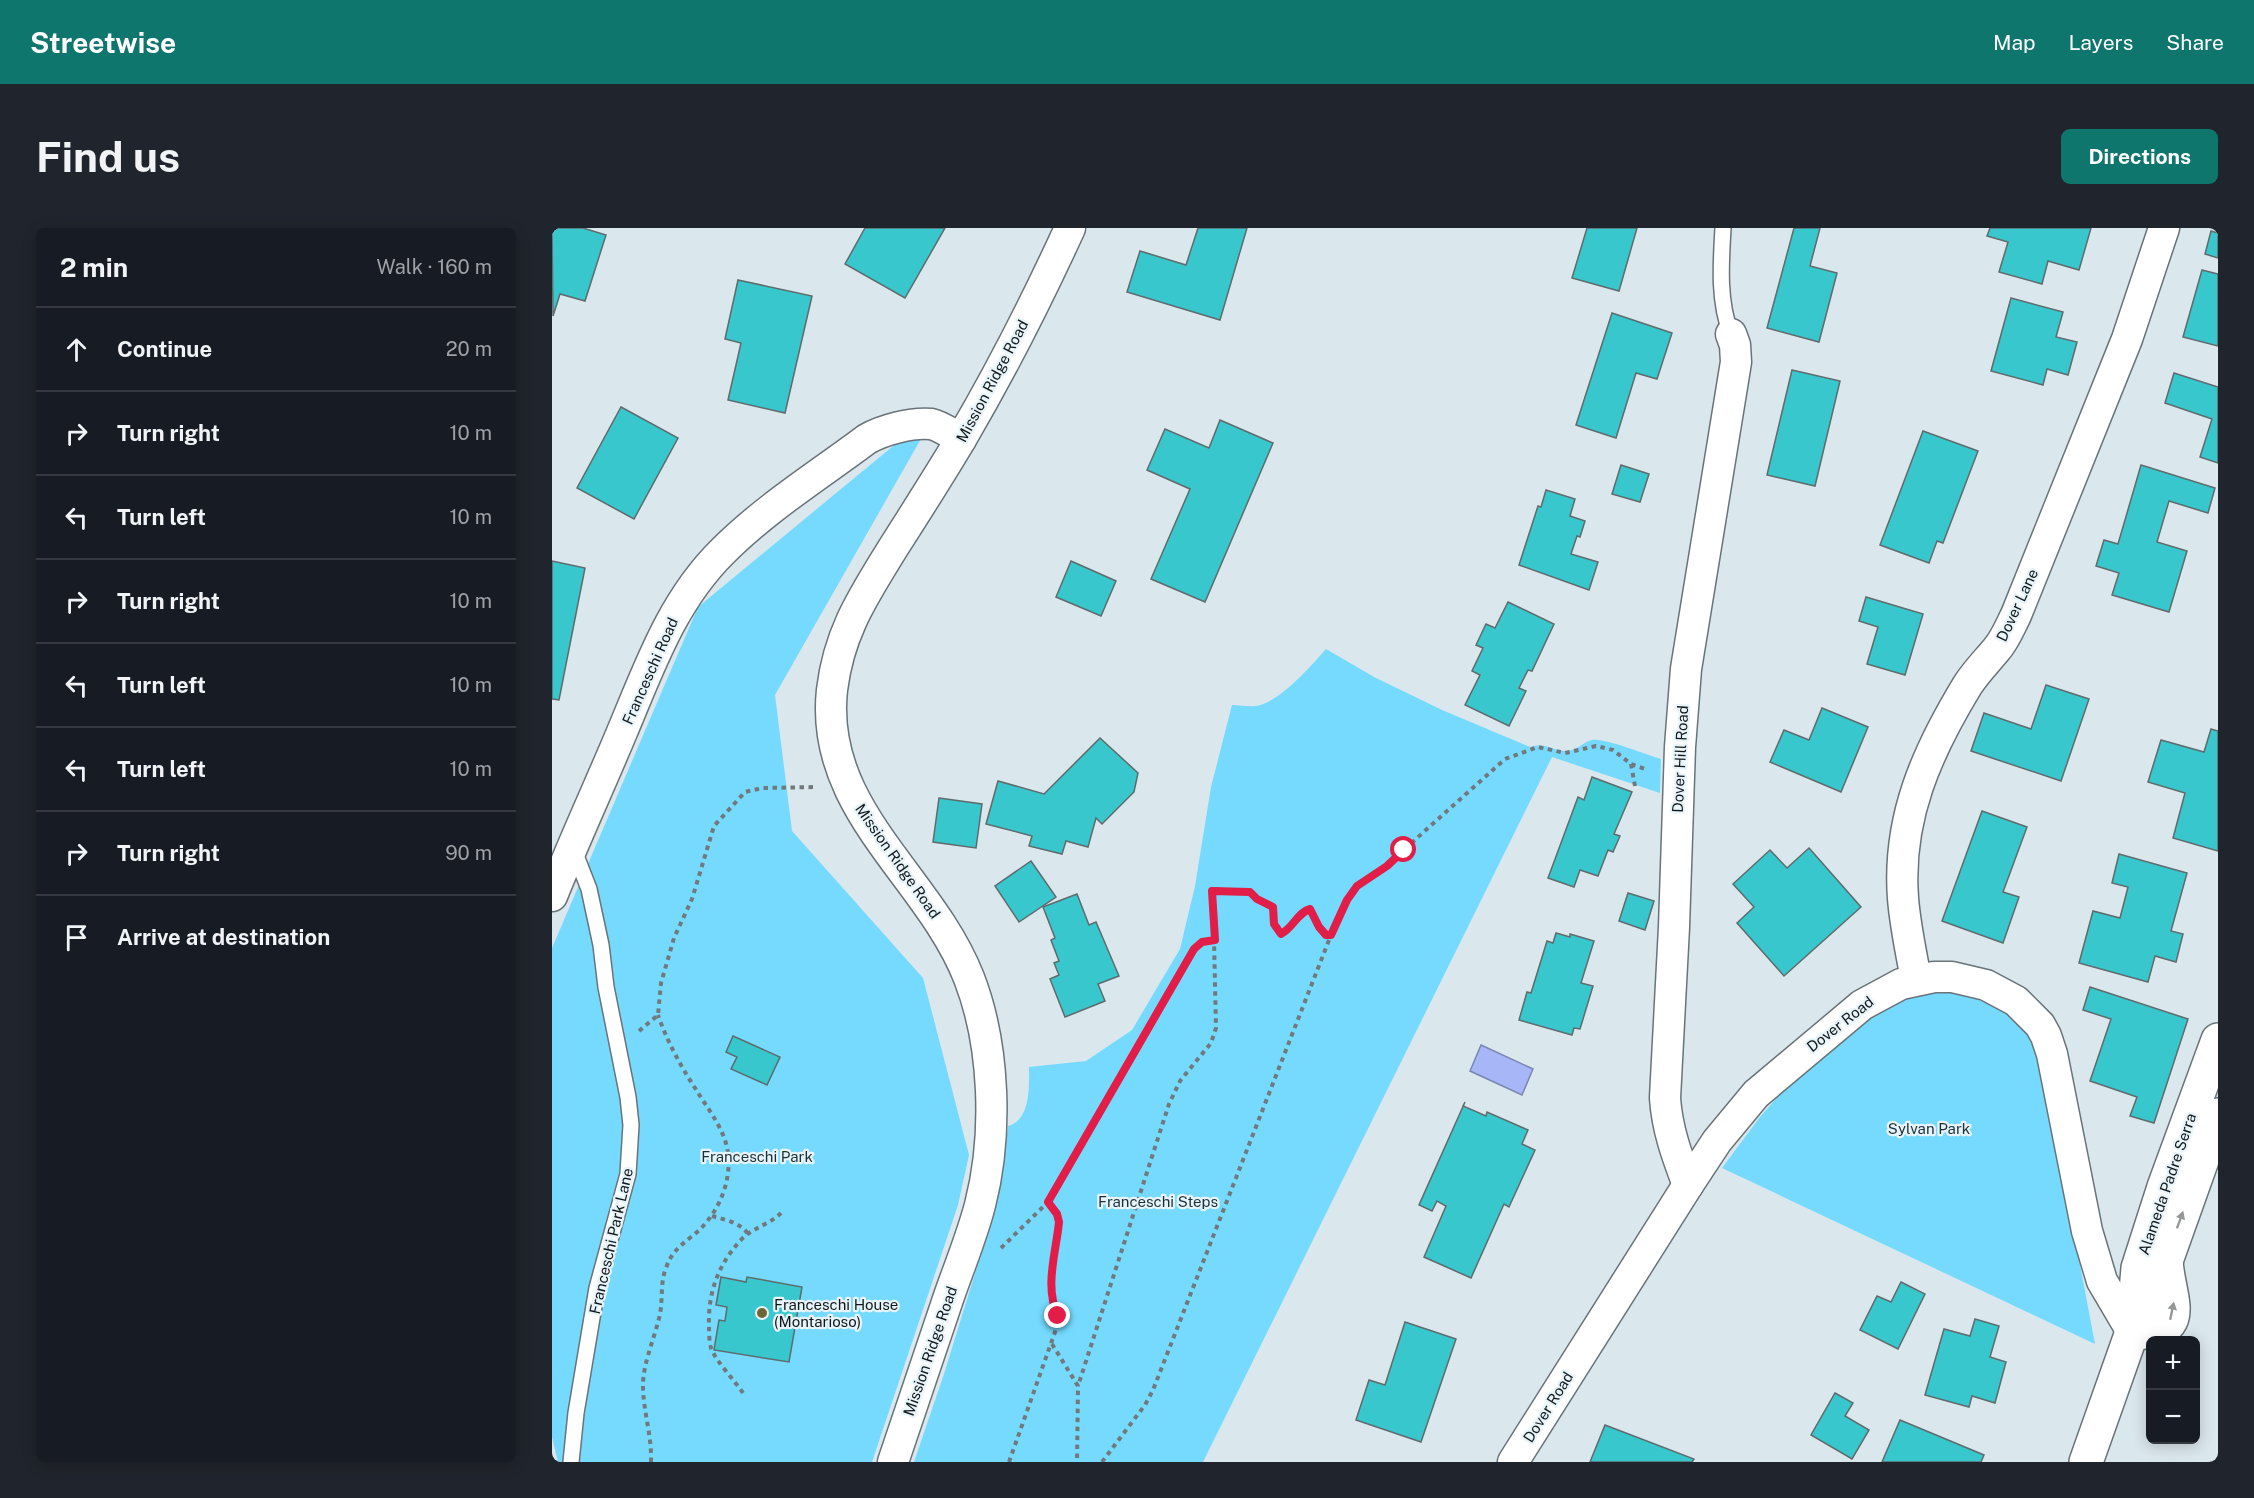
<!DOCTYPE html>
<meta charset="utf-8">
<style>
body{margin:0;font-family:"Public Sans",sans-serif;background:#20242c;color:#f1f3f6}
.controls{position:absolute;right:18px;bottom:18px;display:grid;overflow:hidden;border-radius:9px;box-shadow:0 3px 15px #0003}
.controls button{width:54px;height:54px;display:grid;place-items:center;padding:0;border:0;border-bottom:2px solid #363941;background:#171b24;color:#f1f3f6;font:30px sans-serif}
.stop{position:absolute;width:18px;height:18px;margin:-14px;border:4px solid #e11d48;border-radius:50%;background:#fff}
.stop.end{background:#e11d48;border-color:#fff;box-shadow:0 2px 6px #0008}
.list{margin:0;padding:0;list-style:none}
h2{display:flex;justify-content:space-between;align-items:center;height:78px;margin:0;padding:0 24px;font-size:26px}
h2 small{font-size:20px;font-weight:400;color:#9ea1a6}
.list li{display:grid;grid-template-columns:39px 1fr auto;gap:18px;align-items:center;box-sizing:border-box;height:84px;padding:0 24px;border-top:2px solid #363941}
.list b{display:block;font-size:22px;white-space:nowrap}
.list em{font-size:20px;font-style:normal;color:#9ea1a6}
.icon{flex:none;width:33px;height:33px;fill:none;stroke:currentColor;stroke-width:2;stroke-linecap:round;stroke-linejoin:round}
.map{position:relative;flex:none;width:1666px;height:1234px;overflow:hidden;border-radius:9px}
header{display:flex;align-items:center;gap:36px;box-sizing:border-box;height:84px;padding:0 30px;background:#0f766e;color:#fff}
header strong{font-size:28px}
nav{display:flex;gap:33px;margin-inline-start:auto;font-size:21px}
.intro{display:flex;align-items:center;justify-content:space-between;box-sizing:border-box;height:144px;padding:0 36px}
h1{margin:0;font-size:42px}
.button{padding:15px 27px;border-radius:9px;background:#0f766e;color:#fff;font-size:21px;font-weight:700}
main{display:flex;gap:36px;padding:0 36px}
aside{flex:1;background:#171b24;border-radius:9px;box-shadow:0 3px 15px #0003}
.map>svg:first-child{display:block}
.green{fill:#75dafe}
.water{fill:#a6b6f6;stroke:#7a86b4;stroke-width:1.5}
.building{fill:#37c7cc;stroke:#5f6b6c;stroke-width:1.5}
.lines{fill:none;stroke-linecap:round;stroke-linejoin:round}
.lane-casing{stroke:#697479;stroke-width:18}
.street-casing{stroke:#697479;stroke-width:33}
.secondary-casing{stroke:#697479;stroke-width:36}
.path{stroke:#71797d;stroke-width:4;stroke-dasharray:4.5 4.5;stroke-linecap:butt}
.lane{stroke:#fff;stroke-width:15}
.street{stroke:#fff;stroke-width:30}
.secondary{stroke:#fff;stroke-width:33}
.oneway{fill:#959798}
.route{stroke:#e11d48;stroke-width:8}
.poi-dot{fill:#706632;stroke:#e7f5fa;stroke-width:2}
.labels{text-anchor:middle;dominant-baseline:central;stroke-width:4.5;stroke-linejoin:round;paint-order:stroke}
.street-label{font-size:15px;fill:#131719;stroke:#e7f5fa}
.park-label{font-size:15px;fill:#1c3038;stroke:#e7f5fa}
.poi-label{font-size:15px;fill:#131719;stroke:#e7f5fa;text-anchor:start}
</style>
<header>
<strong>Streetwise</strong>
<nav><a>Map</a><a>Layers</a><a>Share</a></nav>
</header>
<div class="intro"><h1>Find us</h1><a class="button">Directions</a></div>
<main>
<aside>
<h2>2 min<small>Walk · 160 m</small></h2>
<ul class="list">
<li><svg class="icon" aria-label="ahead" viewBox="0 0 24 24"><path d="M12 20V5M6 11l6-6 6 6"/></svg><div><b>Continue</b></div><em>20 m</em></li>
<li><svg class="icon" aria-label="right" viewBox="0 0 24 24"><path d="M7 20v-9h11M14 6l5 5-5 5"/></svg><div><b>Turn right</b></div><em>10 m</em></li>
<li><svg class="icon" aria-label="left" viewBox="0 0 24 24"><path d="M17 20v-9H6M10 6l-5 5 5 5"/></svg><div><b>Turn left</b></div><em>10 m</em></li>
<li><svg class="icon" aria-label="right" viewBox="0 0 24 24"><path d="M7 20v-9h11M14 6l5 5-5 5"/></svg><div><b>Turn right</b></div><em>10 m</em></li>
<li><svg class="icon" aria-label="left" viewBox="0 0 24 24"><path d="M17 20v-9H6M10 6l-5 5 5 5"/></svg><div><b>Turn left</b></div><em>10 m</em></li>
<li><svg class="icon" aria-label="left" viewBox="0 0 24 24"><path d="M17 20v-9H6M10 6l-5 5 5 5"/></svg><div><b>Turn left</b></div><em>10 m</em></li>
<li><svg class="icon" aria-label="right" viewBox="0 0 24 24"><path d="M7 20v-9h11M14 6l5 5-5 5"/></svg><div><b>Turn right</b></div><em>90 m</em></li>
<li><svg class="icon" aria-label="arrive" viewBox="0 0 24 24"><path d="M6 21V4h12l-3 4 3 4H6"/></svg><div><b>Arrive at destination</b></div></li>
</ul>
</aside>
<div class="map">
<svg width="1666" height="1234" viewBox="0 0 1666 1234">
<rect width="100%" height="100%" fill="#dae7ec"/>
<g class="green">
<polygon points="386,181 223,467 240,603 371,750 417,927 406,977 320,1234 6,1234 0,1209 0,720 146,379"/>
<path d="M774,421L822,449L890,482L978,519C995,514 1000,523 1014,523C1025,523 1031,514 1040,512C1054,510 1094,527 1109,531L1108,565L1000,529L651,1234H362L392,1146L440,990L451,944L456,898C479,892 477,858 477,839L534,833L580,802L628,721L643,658L659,559L680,477C688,477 696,479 704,478C728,474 758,439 774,421Z"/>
<polygon points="1393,760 1457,779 1487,820 1543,1116 1170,940 1208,889 1238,855 1303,799 1331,780 1355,770"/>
</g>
<polygon class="water" points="929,817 981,841 970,867 918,843"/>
<g class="building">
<polygon points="0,0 31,0 54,7 33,73 8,66 1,88"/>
<polygon points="313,0 393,0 353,70 293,36"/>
<polygon points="646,0 695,0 668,92 575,64 588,23 634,37"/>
<polygon points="1035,0 1085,0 1067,63 1020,50"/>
<polygon points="1242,0 1268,0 1258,38 1285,45 1267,114 1215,100"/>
<polygon points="1438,0 1539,0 1527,42 1496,33 1490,56 1447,44 1456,14 1435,8"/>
<polygon points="1659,3 1666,5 1666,30 1653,26"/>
<polygon points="1650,42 1666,46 1666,118 1631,109"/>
<polygon points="186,52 260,68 233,185 176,172 189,115 173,111"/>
<polygon points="1459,70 1511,84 1504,109 1525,114 1516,147 1495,141 1491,157 1439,143"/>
<polygon points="1060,85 1120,105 1105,151 1084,145 1064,210 1024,197"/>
<polygon points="1240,142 1288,153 1263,258 1215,247"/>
<polygon points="1622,145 1666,159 1666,235 1648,229 1660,191 1613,175"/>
<polygon points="69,179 126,210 82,291 25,260"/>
<polygon points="668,192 721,215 653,374 599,351 638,261 595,242 613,201 657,220"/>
<polygon points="1371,203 1426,223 1391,315 1385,313 1377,335 1328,317"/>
<polygon points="1069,237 1097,246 1088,274 1060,266"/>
<polygon points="1589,237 1663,260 1656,285 1617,273 1605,314 1635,323 1617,384 1560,367 1567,345 1544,338 1552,312 1566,316"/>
<polygon points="994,262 1023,271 1018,288 1033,293 1028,309 1025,308 1019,326 1046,334 1037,362 967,337 986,278 989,279"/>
<polygon points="0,333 33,340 7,472 0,471"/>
<polygon points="519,333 564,353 549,388 504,369"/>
<polygon points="1314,369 1371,386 1353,447 1315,436 1326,399 1307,393"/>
<polygon points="956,374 1002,396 980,443 976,442 967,460 974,463 957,498 913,477 928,447 920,443 931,420 924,417 934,396 943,400"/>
<polygon points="1494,457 1537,471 1509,553 1419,523 1432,485 1479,501"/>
<polygon points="1270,480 1316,499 1289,564 1218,534 1232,502 1257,512"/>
<polygon points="1659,501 1666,503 1666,623 1621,610 1633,565 1596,554 1609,512 1652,524"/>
<polygon points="548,510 586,545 582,564 550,596 544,590 536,619 514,613 510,626 477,618 480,608 434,596 446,553 492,566"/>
<polygon points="1040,549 1080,564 1062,606 1068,608 1061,624 1056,622 1046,648 1028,642 1022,659 996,650 1026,569 1032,572"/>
<polygon points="387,570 430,576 424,620 381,614"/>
<polygon points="1430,583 1475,599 1451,664 1467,669 1451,715 1390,693"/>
<polygon points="1257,620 1309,679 1232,748 1185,695 1202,679 1181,656 1218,622 1235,640"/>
<polygon points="1567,626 1635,645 1619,703 1631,706 1624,734 1603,728 1596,754 1527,735 1541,683 1568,690 1576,659 1560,655"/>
<polygon points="479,633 504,669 467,694 443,658"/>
<polygon points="1076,665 1102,673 1093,702 1067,693"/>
<polygon points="525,666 537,697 544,694 567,748 546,756 553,773 513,789 498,751 507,747 502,735 507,733 499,712 503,710 491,679"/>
<polygon points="1004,705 1018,709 1018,706 1042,713 1029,755 1041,758 1028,801 1022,800 1020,807 967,792 975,764 979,765 995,713 1001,715"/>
<polygon points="1538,759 1636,791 1602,895 1578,888 1585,869 1538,853 1559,791 1531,782"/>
<polygon points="181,808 228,829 215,857 179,841 185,829 174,824"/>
<polygon points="913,874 911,878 934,888 935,884 976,902 970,916 983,922 957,979 952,976 919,1050 872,1029 894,978 885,973 880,983 867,977"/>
<polygon points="169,1049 194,1054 195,1049 250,1059 237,1134 162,1122 167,1092 173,1093 175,1079 164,1077"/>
<polygon points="1349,1054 1373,1066 1346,1121 1308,1102 1325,1068 1339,1074"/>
<polygon points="1423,1091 1447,1098 1438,1129 1454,1134 1443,1175 1420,1168 1417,1179 1373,1167 1392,1101 1418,1108"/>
<polygon points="853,1094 904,1111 869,1214 804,1192 817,1152 833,1157"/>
<polygon points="1283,1165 1301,1175 1293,1188 1317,1202 1300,1231 1259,1207"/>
<polygon points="1348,1192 1432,1227 1429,1234 1330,1234"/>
<polygon points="1053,1197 1142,1231 1140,1234 1038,1234"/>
</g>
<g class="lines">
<defs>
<g id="lane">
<path d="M1171,0C1169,35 1166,73 1179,106"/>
<polyline points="19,1234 24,1185 45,1060 76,946 79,897 76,869 54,759 49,717 37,661 21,620"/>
</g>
<g id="street">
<path d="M0,668C22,613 47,559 70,504C97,440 120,373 171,323C214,280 267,247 315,211C331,202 360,194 379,196C389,198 401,207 409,211"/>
<path d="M1364,751C1359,724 1353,697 1351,670C1345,590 1375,524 1415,458C1423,445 1434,434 1444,422C1453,412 1458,399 1464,387L1575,111L1612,0"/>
<path d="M1136,957C1125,928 1115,901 1113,870L1122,699L1128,519L1134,441L1184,134L1183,117L1179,106"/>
<path d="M341,1234C358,1183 376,1131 393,1080C404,1046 419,1012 428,977C446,907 443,817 417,750C377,648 267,582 280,462C287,404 311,369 341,320C364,284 387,248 409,211C449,143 485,72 518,0"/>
<polyline points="961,1234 1136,957 1165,913 1204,866 1310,777 1349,756 1382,749 1400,749 1434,757 1464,773 1488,797 1494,808 1500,826 1535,1003 1550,1053 1580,1104"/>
</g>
<g id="secondary">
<polyline points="1583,1075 1586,1040 1612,959 1666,812"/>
<path d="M1580,1104C1642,1108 1616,1070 1614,1033"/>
<polyline points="1534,1234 1580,1104 1614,1033 1666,887"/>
</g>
</defs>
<use href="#lane" class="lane-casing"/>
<use href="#street" class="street-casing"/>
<use href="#secondary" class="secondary-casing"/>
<g class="path">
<polyline points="1079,536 1083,558"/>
<path d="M662,712L659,666L661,661L698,664L705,671L721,679L722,696L730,706C741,700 746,684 758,681L774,707H778"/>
<polyline points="87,803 106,787 109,755 122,710 140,671 162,598 193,564 210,560 264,559"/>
<path d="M160,988C173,992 188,994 196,1006"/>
<polyline points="449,1020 496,974 642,721 650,714 662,712 664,800 659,815 628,853 617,876 526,1158"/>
<polyline points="500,1116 526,1158 525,1234"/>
<path d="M191,1165C183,1153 163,1132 159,1120C157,1113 157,1104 157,1097C156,1065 166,1037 188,1013C199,1000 217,997 229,985"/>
<path d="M99,1234C100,1209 92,1186 91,1161C90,1136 103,1110 108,1086C111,1070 108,1055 114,1040C119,1025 127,1019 139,1009C164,990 180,957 176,925C173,901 155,880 143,860C128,837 115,813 106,787"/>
<polyline points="457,1234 503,1104 506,1088 503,1081 499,1050 507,995 505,986 496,974"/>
<polyline points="550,1234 593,1177 601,1162 779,707 795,672 805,658 835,637 953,531 986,519 1013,525 1044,518 1061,522 1079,536 1096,542"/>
</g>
<use href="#lane" class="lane"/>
<use href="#street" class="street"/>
<use href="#secondary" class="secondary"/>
</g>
<defs><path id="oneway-solid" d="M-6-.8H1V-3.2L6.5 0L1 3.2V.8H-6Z" transform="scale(1.5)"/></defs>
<g class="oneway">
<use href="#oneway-solid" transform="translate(1628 992) rotate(-70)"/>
<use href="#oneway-solid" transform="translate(1620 1083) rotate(-78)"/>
</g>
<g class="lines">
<path class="route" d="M506,1088C492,1059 504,1025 507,994L505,986L496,974L642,721L650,714L663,712L660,663L698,664L705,671L721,679L722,696L729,706C741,700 746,684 758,681L767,699L774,707H779L795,672L805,658L835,638L852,622"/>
</g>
<circle class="poi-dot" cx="210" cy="1085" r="6"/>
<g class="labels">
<g class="street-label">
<text transform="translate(440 153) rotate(-62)">Mission Ridge Road</text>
<text transform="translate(1465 377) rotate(-65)">Dover Lane</text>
<text transform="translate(98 443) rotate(-66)">Franceschi Road</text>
<text transform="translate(1128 531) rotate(-87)">Dover Hill Road</text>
<text transform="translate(346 633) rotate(55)">Mission Ridge Road</text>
<text transform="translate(1288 796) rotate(-38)">Dover Road</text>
<text transform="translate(1615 956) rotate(-71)">Alameda Padre Serra</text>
<text transform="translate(59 1013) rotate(-77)">Franceschi Park Lane</text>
<text transform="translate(378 1123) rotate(-71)">Mission Ridge Road</text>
<text transform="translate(996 1179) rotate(-58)">Dover Road</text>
</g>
<g class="park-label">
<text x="1377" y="900">Sylvan Park</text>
<text x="205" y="928">Franceschi Park</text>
<text x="606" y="973">Franceschi Steps</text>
</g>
<g class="poi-label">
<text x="222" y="1076">Franceschi House<tspan x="222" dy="17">(Montarioso)</tspan></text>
</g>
</g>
</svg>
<div class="controls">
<button>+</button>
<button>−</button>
</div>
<div class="stop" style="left:852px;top:622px"></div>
<div class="stop end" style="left:506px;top:1088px"></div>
</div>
</main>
